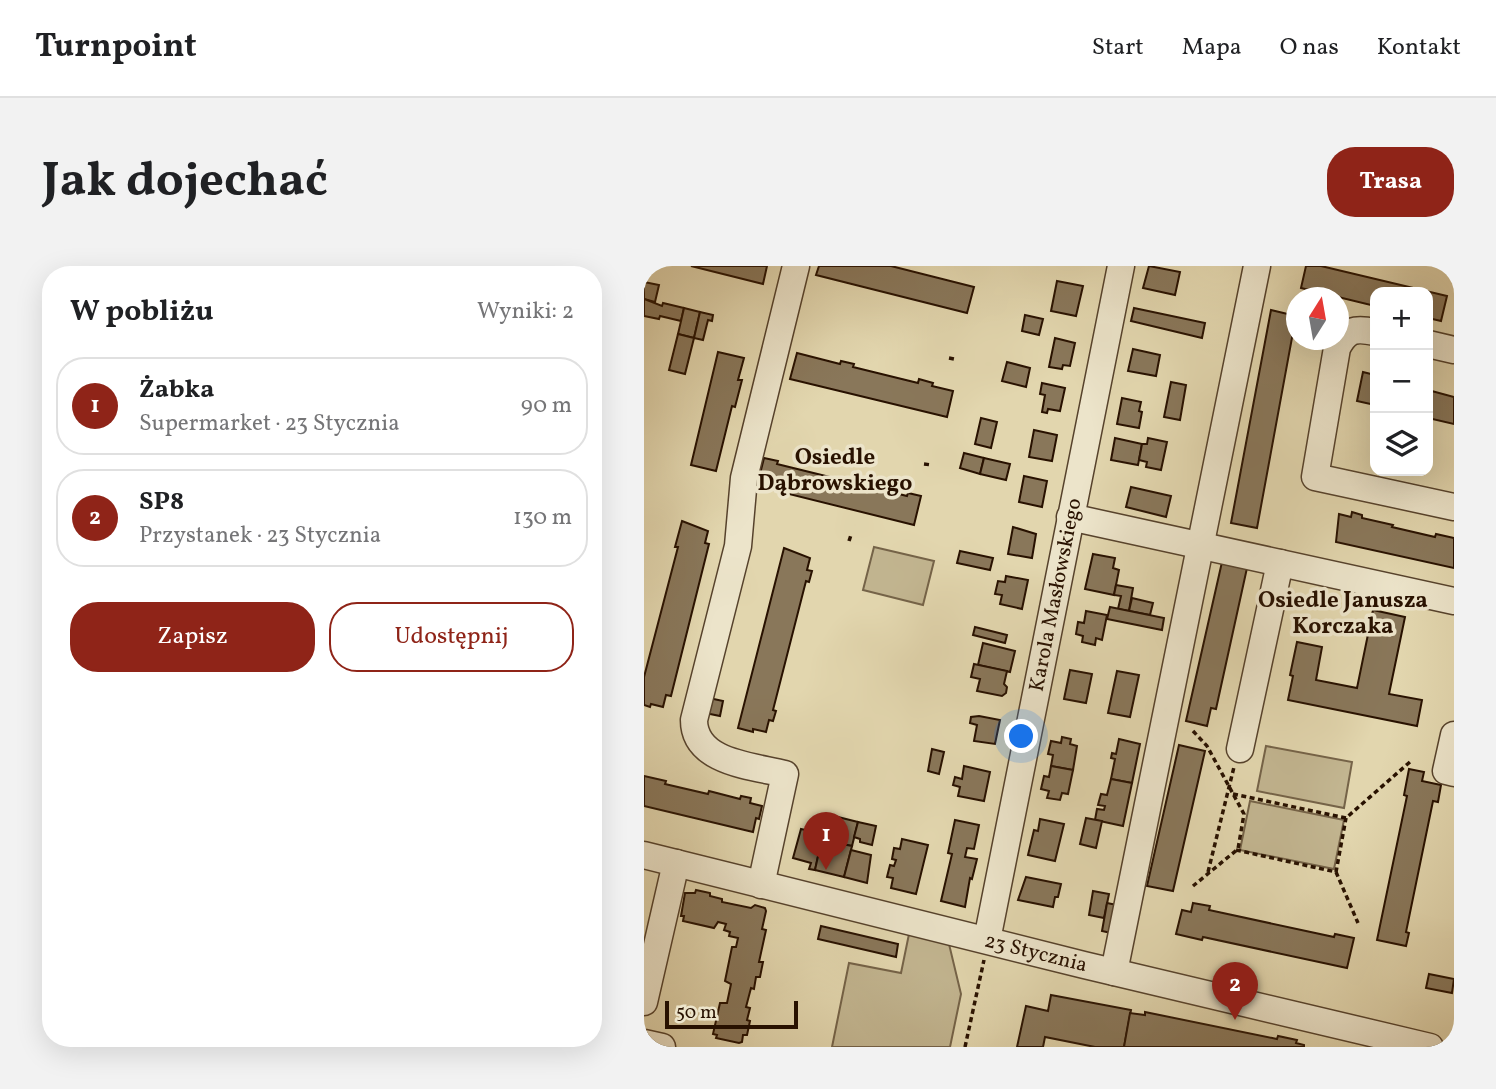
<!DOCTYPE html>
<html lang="pl">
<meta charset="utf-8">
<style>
body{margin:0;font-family:Vollkorn,serif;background:#f2f2f2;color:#202124}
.controls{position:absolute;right:21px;top:21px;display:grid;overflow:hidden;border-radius:14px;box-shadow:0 7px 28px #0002}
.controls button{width:63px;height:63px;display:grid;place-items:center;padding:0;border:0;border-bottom:2px solid #e0e0e0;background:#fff;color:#202124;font:35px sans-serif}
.compass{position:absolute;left:642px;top:21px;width:63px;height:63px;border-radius:50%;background:#fff;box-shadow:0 7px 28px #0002;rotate:11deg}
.scale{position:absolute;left:21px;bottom:18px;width:133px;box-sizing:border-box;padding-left:7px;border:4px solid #281100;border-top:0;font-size:19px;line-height:24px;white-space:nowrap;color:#281100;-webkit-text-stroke:5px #ece4ca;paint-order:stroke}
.you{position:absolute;left:378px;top:471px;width:24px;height:24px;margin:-18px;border:5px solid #fff;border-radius:50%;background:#1a73e8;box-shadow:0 0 0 10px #1a73e833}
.badge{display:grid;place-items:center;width:46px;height:46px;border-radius:50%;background:#8f2418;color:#fff;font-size:23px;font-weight:700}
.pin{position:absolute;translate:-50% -58px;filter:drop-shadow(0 2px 4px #0008)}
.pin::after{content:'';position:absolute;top:37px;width:24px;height:21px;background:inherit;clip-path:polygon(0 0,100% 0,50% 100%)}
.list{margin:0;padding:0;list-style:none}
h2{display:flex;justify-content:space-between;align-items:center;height:91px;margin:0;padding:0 28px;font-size:30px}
h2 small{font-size:23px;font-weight:400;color:#757577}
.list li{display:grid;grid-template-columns:46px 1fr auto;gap:21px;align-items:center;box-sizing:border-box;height:98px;margin:0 14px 14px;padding:0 14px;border:2px solid #e0e0e0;border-radius:28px}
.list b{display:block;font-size:26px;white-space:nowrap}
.list p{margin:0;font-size:23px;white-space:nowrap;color:#757577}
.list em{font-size:23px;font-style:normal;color:#757577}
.actions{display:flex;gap:14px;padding:21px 28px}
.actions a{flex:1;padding:16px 0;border:2px solid #8f2418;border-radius:28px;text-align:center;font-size:24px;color:#8f2418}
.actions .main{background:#8f2418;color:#fff}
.icon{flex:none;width:38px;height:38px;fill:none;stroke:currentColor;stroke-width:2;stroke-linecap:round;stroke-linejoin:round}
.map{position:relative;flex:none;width:810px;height:781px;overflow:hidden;border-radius:28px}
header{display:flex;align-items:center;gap:42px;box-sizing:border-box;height:98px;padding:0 35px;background:#fff;border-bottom:2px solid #e0e0e0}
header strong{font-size:33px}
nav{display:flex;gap:38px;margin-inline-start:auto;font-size:24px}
.intro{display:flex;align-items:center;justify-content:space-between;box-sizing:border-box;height:168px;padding:0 42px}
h1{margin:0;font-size:49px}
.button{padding:18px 32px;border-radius:28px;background:#8f2418;color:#fff;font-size:24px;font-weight:700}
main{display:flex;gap:42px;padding:0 42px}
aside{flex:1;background:#fff;border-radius:28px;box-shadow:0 7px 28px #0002}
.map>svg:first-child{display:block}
.green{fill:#c2b590;stroke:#756348;stroke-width:2}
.building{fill:#89775a;stroke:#281100;stroke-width:2}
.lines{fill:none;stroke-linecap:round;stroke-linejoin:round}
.minor-casing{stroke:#56422c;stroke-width:29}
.path{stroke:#281100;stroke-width:3.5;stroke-dasharray:5 3.5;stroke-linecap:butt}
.minor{stroke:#ece4ca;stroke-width:26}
.labels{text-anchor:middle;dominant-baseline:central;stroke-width:7;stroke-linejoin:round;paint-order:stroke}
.street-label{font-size:21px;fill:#281100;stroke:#ece4ca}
.neighbourhood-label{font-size:23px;font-weight:bold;fill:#281100;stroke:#ece4ca}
</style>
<header>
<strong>Turnpoint</strong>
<nav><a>Start</a><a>Mapa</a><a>O nas</a><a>Kontakt</a></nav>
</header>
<div class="intro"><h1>Jak dojechać</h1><a class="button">Trasa</a></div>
<main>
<aside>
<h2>W pobliżu<small>Wyniki: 2</small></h2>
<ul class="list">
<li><span class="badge">1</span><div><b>Żabka</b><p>Supermarket · 23 Stycznia</p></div><em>90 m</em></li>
<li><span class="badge">2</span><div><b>SP8</b><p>Przystanek · 23 Stycznia</p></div><em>130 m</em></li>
</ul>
<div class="actions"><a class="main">Zapisz</a><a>Udostępnij</a></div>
</aside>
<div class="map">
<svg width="810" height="781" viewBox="0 0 810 781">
<rect width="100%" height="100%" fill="#e2d6ae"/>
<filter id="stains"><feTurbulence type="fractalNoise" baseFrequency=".00286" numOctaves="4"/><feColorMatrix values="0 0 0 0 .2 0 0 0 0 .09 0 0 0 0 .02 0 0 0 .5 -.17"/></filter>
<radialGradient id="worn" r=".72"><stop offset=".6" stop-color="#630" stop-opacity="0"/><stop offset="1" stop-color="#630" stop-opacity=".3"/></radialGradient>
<g class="green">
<polygon points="230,281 290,295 279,339 219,324"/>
<polygon points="622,480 708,496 700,542 613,525"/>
<polygon points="606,535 700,554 690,603 596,584"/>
<polygon points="265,668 305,678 317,728 306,781 188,781 205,697 257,707"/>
</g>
<g class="building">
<polygon points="47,0 123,0 119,18"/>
<polygon points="175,0 247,0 330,21 323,47 172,9"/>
<polygon points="505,0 536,6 531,29 499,22"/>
<polygon points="662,0 677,0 803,30 797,55 784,52 784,26 731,26 731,40 657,22"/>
<polygon points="413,15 439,20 432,50 407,45"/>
<polygon points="0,16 15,19 11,36 0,33"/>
<polygon points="0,33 18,40 19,37 40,42 37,55 16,50 15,53 0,50"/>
<polygon points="40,42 56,46 50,72 34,68"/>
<polygon points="490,42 561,57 558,72 487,55"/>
<polygon points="627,44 652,50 613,262 587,257"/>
<polygon points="56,46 69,49 68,55 64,54 59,74 50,72"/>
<polygon points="381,49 399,53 395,69 378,65"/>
<polygon points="34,68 50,72 41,108 25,104"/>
<polygon points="411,72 431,77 426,100 419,99 418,103 405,101"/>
<polygon points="489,83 516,89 512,110 484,105"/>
<polygon points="74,86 100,92 94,114 98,114 91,141 88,140 72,205 47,199"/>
<polygon points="153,87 196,98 197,95 210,98 209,101 274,117 275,113 289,117 288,120 309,125 303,151 146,113"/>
<polygon points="363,96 386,102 382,121 358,115"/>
<polygon points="719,106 731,109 731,139 713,135"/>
<polygon points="527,116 542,119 536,154 520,151"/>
<polygon points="398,117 421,122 416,145 404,143 403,147 398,146 401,129 396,128"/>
<polygon points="784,124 810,131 810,158 784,152"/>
<polygon points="478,132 497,136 495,145 498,146 495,162 473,158"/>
<polygon points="337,152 353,156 347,182 331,178"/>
<polygon points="390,164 413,169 408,195 385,191"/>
<polygon points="471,172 498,178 494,199 467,194"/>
<polygon points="504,172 523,176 517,204 502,201 503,196 495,194 498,178 503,178"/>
<polygon points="320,187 340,192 336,208 316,202"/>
<polygon points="120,192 134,195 133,198 263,230 264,227 277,230 270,259 113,220"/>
<polygon points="340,192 366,198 362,214 336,208"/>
<polygon points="380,210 403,215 398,241 375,236"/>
<polygon points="487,221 527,230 522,251 482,241"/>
<polygon points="708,246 718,249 718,252 749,259 748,261 791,271 792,268 810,272 810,302 692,276 695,248 707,251"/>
<polygon points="38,255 64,265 61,277 65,278 27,430 22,429 19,441 7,438 6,441 0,439 0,411 34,281 31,281"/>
<polygon points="369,261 392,268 388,292 364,288"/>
<polygon points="140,282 166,292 163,304 168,305 165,316 162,315 129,444 132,445 129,455 125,454 122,466 109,463 109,466 94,462"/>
<polygon points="316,285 349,292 346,304 313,297"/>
<polygon points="449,288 471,292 469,302 475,304 470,329 441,323"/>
<polygon points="578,296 603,302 572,443 567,442 563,460 542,455"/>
<polygon points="362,310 384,314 378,343 356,338 358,329 351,328 354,315 361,316"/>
<polygon points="472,319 489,322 485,345 474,343 477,330 470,329"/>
<polygon points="488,332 509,337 506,349 485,345"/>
<polygon points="466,341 520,352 518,364 463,353"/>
<polygon points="729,344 761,351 745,428 778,434 773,460 644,434 649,410 646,409 653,376 678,381 672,414 713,422"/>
<polygon points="442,345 463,349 458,374 452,372 451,379 438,376 439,370 432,368 434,356 440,357"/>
<polygon points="331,361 363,369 361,377 329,369"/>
<polygon points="339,377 371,385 366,406 334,399"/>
<polygon points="330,398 363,405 360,418 363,421 362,427 358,430 333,425 336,413 327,411"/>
<polygon points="426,404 448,408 442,437 420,433"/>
<polygon points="473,405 495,409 486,451 464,447"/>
<polygon points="65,432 79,435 76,450 61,447"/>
<polygon points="335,450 356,454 351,478 330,475 333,459 326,457 327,451"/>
<polygon points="418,471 427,473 426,478 433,480 429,504 407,500 409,489 404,488 407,475 417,477"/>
<polygon points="475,473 496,478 488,517 467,513 471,493 467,492 468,487 472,488"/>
<polygon points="535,479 561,485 529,625 503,620"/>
<polygon points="288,483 300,486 295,508 284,505"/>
<polygon points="320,500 346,506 340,535 314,530 316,521 309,519 311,511 318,513"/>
<polygon points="407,500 429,504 424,528 418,527 416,534 403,532 405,525 397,523 400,510 405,511"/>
<polygon points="765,503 780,506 778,515 797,519 794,536 789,535 762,666 765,667 762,680 733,674 763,530 760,529"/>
<polygon points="0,510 22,515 21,518 64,528 65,525 96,533 97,530 107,532 106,537 118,540 115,553 112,552 109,566 0,540"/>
<polygon points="467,513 488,517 479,560 451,554 453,543 460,544 461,540 454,539 457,528 463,529"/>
<polygon points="194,551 214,556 208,580 194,577 196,572 189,570"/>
<polygon points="442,552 458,555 452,582 436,578"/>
<polygon points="396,553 420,558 411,595 384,589 390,564 394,565"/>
<polygon points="311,554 335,559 330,583 323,582 321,591 333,593 328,613 326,612 321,641 297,635 308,588 304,587"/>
<polygon points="214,556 232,560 228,579 216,576 216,573 210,571"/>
<polygon points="157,563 179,568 171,604 165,603 167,597 149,592"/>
<polygon points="258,573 284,579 272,628 247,622 249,612 243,611 246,599 250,600 252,594 248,593 250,582 256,583"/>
<polygon points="193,577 208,580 200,611 171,604 176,581 191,585"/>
<polygon points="207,584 227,589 223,617 200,611"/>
<polygon points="382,611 417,618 414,631 411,631 409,641 374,634"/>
<polygon points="52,624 66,627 66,630 78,633 78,636 107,642 111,639 121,642 122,645 118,663 122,664 115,696 119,696 116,711 112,711 110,723 107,722 102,741 106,742 103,754 106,755 103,769 99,769 98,776 95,777 72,772 73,769 69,768 76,737 83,737 87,718 81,715 88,681 92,681 94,672 85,670 86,666 80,664 82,658 74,656 70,662 39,655 40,650 37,650 41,627 51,627"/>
<polygon points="449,625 465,628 460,652 445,649"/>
<polygon points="463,637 473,639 467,667 458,665"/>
<polygon points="549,637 566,640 565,644 690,671 691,668 710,672 703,702 559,671 558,674 532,668 538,644 547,646"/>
<polygon points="177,660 254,678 252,691 174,673"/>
<polygon points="785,708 810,713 808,727 782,722"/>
<polygon points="407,729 487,744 480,781 451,781 401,771 399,781 373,781 382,740 404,745"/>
<polygon points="501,746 633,773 634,770 653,774 652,777 660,779 660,781 480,781 486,747 501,749"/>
</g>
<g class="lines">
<defs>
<g id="minor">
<path d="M731,66C711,62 703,63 693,82L671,211L810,241"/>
<polyline points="784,78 810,84"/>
<polyline points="426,251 810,335"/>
<polyline points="810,469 802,505 810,507"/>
<polyline points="596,483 636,297"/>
<path id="s1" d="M0,589L440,699L786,781"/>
<path d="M117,619L141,508C109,500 50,497 50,454L94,280L100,212L152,0"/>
<path id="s2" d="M343,674L477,0"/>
<polyline points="470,706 613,0"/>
<polyline points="0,736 32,597"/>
<polyline points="0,777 18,781"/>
</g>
</defs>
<use href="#minor" class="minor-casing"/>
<g class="path">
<polyline points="305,92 310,93"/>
<polyline points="280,198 288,199"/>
<polyline points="205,275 207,269"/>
<polyline points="549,465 563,480 600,548 594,583 549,620"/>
<polyline points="589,528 702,552 767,495"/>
<polyline points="592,584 692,606 702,552"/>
<polyline points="564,606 590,501"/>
<polyline points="692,606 714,657"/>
<polyline points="321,781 340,694"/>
</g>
<use href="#minor" class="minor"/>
</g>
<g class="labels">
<g class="street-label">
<text stroke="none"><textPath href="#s2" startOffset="352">Karola Masłowskiego</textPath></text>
<text stroke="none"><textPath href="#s1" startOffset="404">23 Stycznia</textPath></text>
</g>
<g class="neighbourhood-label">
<text x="191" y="192">Osiedle<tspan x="191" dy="26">Dąbrowskiego</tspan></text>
<text x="699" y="335">Osiedle Janusza<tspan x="699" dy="26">Korczaka</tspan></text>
</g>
</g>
<rect width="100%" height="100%" filter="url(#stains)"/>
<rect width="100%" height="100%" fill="url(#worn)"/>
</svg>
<div class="controls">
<button>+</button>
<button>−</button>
<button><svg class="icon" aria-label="layers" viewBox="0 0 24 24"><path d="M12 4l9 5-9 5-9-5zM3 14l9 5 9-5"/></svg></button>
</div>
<svg class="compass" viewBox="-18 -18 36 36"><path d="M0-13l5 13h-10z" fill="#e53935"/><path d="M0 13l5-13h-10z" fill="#757577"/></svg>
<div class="scale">50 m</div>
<div class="you"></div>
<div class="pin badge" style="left:182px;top:604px">1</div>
<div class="pin badge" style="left:591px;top:754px">2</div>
</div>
</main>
